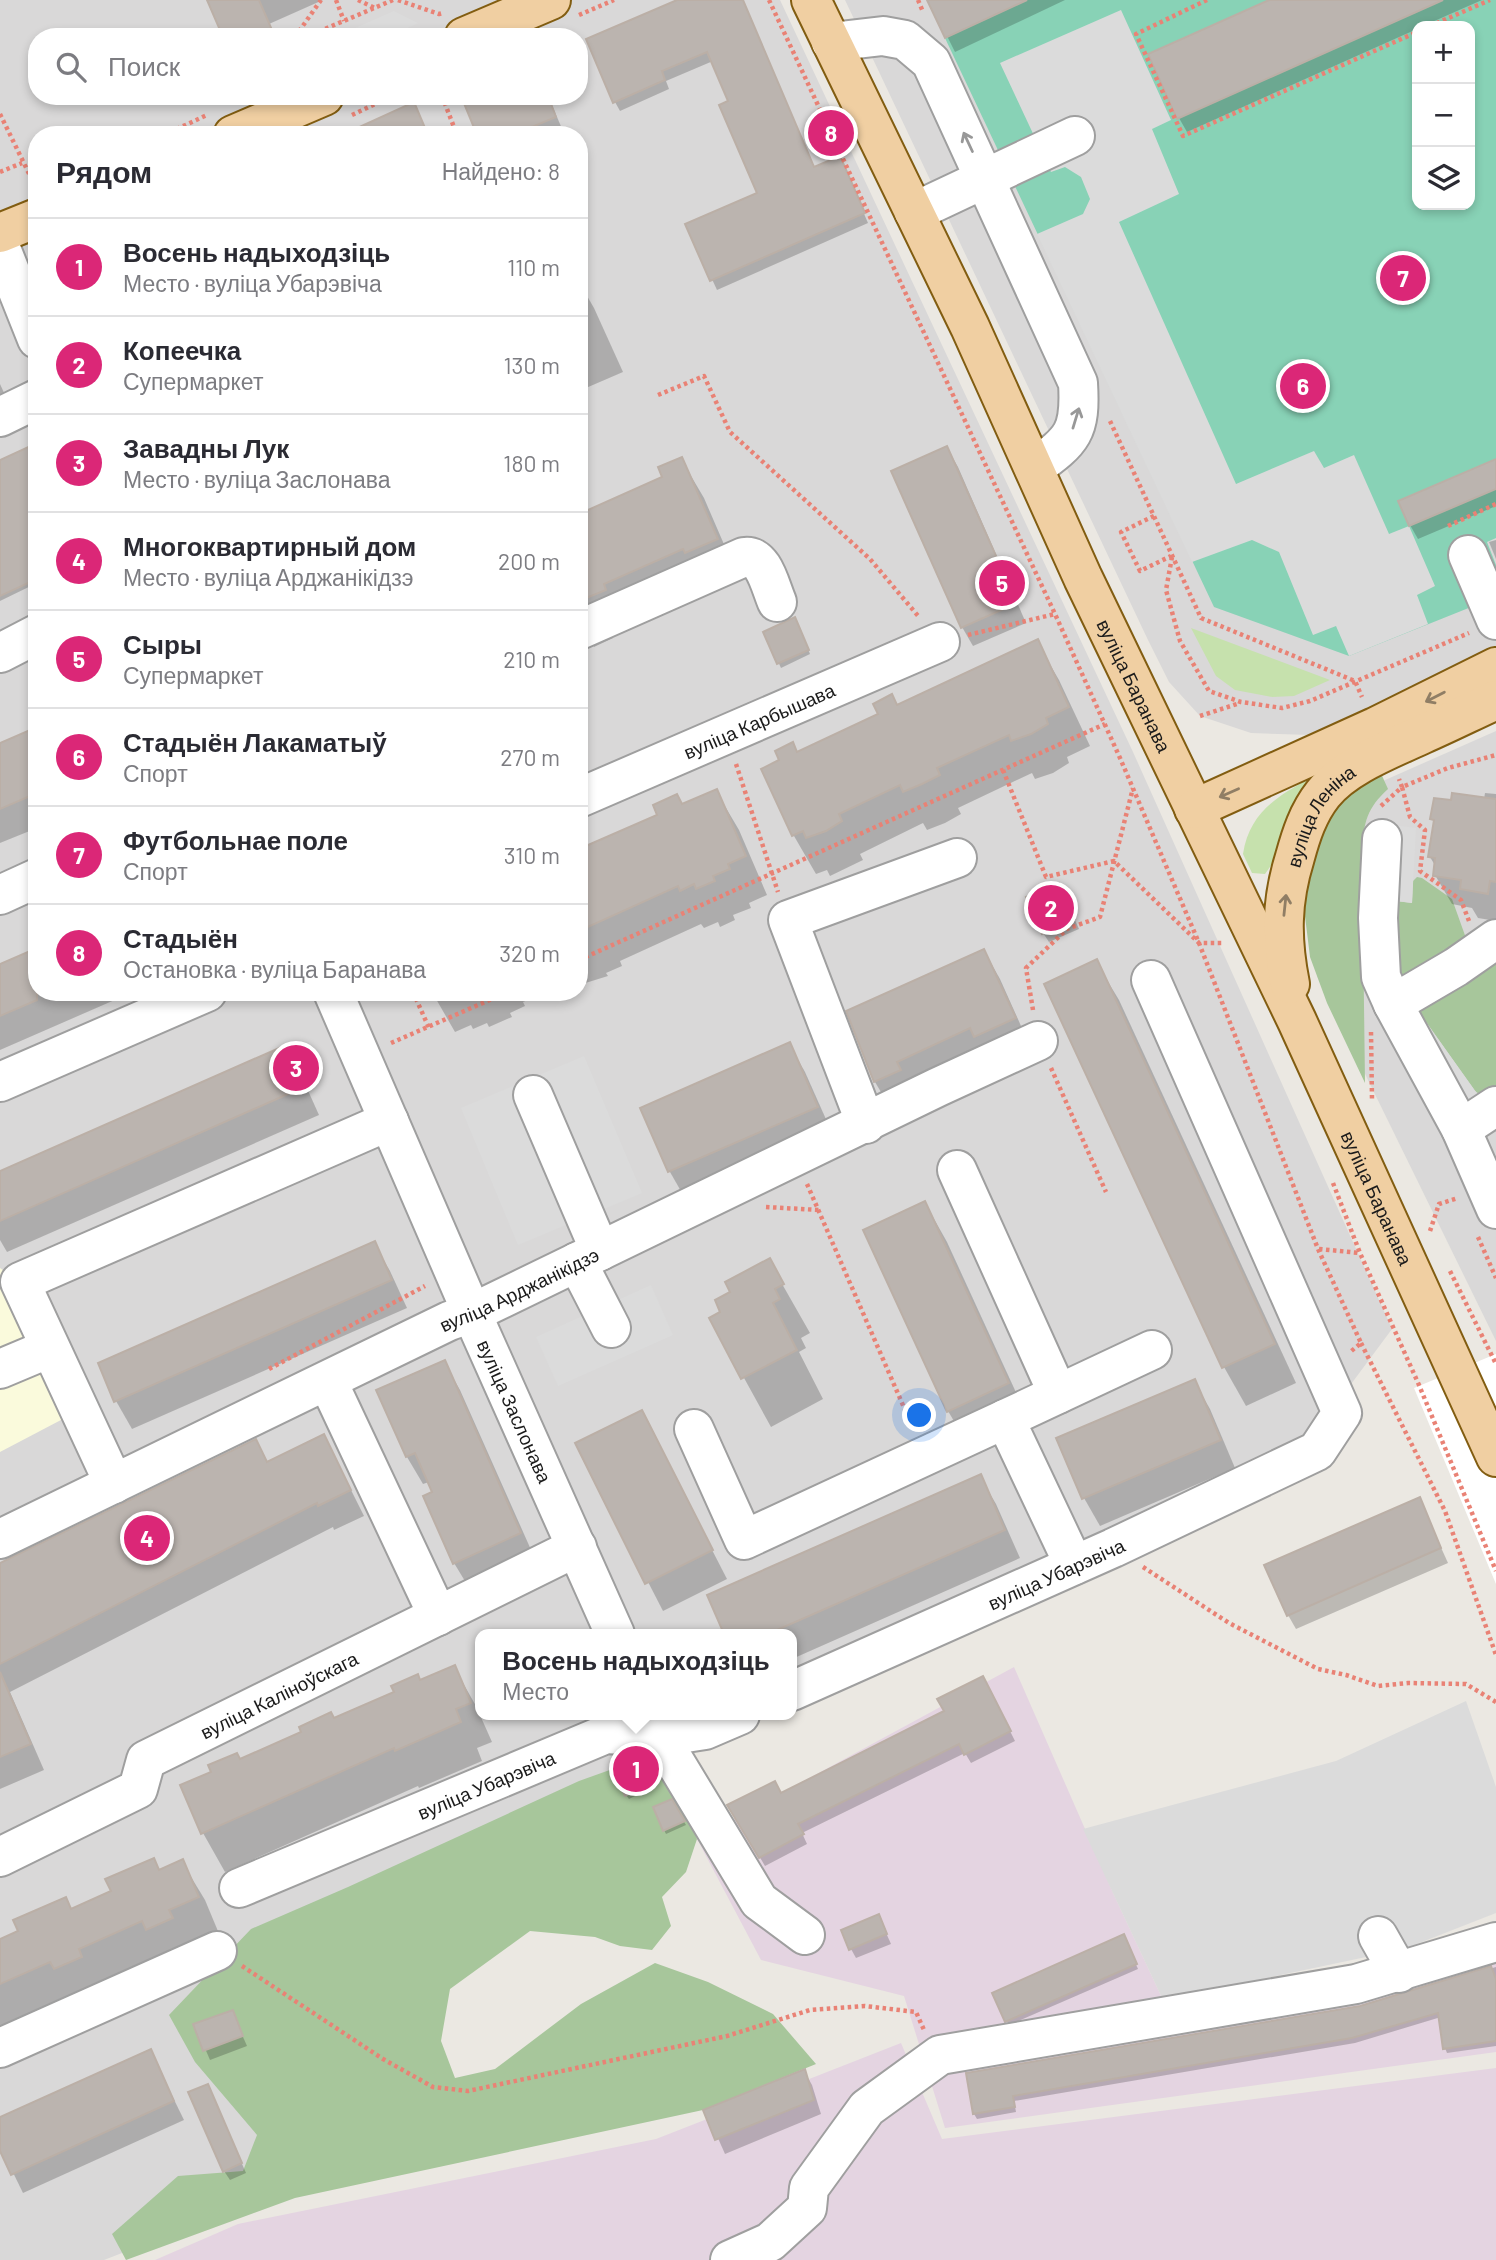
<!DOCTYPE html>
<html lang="ru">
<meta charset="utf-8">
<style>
body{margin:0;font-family:Barlow,sans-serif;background:#f7f7f7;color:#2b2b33}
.controls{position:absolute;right:21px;top:21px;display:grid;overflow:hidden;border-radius:14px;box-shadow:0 4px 10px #0003}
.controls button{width:63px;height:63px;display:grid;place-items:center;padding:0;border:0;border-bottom:2px solid #e1e1e2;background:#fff;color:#2b2b33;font:35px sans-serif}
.you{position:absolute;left:920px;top:1416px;width:24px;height:24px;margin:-18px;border:5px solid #fff;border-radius:50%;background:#1a73e8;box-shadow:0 0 0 10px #1a73e833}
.badge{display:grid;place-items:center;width:46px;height:46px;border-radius:50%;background:#db2777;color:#fff;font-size:23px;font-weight:700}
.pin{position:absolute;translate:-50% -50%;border:4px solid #fff;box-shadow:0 2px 7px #0006}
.popup{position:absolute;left:475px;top:1629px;width:322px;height:91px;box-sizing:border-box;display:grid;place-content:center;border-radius:14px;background:#fff;filter:drop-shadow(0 2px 5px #0005);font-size:23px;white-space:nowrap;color:#7c7c81}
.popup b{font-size:26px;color:#2b2b33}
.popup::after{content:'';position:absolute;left:50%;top:100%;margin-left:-14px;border:14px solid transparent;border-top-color:#fff}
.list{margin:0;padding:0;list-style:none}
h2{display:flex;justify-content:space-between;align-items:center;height:91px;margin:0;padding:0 28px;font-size:30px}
h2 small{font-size:23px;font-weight:400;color:#7c7c81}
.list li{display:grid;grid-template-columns:46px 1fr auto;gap:21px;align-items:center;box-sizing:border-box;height:98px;padding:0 28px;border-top:2px solid #e1e1e2}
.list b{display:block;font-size:26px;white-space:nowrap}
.list p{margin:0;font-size:23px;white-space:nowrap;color:#7c7c81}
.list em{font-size:23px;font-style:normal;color:#7c7c81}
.icon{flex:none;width:38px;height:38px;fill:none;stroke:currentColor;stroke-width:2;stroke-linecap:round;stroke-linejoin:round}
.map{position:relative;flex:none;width:1496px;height:2260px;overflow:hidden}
.search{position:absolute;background:#fff;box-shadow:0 4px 10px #0003;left:28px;top:28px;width:560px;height:77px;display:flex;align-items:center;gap:18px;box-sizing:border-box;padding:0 24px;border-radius:28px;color:#7c7c81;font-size:26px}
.panel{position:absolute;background:#fff;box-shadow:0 4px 10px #0003;left:28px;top:126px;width:560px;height:875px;border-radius:28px}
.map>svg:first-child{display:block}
.residential{fill:#d9d8d8;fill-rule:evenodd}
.industrial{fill:#e4d4e1}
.education{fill:#fafadc}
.grass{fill:#c6e1ad}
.forest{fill:#a7c69b}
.pitch{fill:#88d2b6;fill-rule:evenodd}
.parking{fill:#dbdbdb}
.pier{fill:#fff}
.shadow{fill:#0003}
.building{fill:#bbb4af;stroke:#bbafa6;stroke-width:2}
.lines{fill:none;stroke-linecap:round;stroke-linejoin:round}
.minor-casing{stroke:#9f9f9f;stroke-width:42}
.major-casing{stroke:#825d11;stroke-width:42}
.path{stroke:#e98275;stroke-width:4.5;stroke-dasharray:3.5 3.5;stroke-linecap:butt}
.minor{stroke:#fff;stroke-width:38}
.major{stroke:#f0cfa2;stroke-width:38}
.oneway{stroke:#989898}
.oneway2{stroke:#907e65}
.labels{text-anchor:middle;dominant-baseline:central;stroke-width:7;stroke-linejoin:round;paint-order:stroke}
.street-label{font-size:19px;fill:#1b1b1b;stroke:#fff}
</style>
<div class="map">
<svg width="1496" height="2260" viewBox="0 0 1496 2260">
<rect width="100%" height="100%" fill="#ebe8e2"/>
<g class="residential">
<path d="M0,0H780L1133,752L1392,1329L1305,1446L792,1694V1634H480V1715H749L303,1930L408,2142L104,2260H0ZM37,37H579V96H37ZM37,135H579V992H37Z"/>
<path d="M845,0H1496V650L1311,735L1251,733L1200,716L1169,682L1148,640ZM1417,26H1470V205H1417Z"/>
<polygon points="1496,731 1496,1341 1317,976 1358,792"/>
</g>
<g class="industrial">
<polygon points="1014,1667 1114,1895 1163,2000 1496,1955 1496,2052 945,2128 904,1996 761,1960 697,1839"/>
<polygon points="901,2043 942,2139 1496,2068 1496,2260 155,2260 238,2224 656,2139"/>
</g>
<polygon class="education" points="0,1268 20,1282 80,1410 0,1452"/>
<g class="grass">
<polygon points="1191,628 1330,680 1294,696 1272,697 1235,690 1216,676"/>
<path d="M1307,780L1310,789L1288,815L1272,864L1265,874L1252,873L1243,854C1249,815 1274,798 1307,780Z"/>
</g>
<g class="forest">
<path d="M1379,769L1388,789C1367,808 1364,822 1362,849L1365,1083L1327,1003L1310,957L1303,900L1309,860L1333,807Z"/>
<polygon points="1417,877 1422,878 1452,899 1467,941 1397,980 1395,901 1412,903 1413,881"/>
<polygon points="1496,950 1496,1094 1483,1097 1475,1091 1421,1015 1419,1006"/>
<polygon points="660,1752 697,1839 686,1872 662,1897 671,1926 652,1950 620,1946 595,1937 530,1931 450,1989 441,2041 455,2078 495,2069 581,2004 655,1963 708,1982 773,2014 816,2064 703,2110 295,2198 126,2260 112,2234 178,2176 243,2171 257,2135 195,2062 169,2015 251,1929 348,1887 579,1781"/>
</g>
<path class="pitch" d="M927,0H1496V538L1487,542L1496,565V597L1349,656L1214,607ZM1417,26H1470V205H1417Z"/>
<g class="parking">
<polygon points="1121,10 1171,120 1152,129 1179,194 1119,222 1236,484 1314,451 1324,468 1354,455 1389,534 1409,526 1435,586 1417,595 1428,624 1349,656 1336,626 1313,635 1279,552 1252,540 1192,562 1037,234 1083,214 1090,199 1081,177 1065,167 1051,172 1000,63"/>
<polygon points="394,11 418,23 389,37 335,37"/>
<polygon points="1400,826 1416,828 1412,903 1375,898 1375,837"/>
<polygon points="1414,1005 1481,1099 1462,1113"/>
<polygon points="584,1056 642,1193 518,1245 461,1108"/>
<polygon points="651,1285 673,1335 558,1386 536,1337"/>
<polygon points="1466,1701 1496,1787 1496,1913 1404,1949 1163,2000 1083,1829 1336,1761"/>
</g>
<polygon class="pier" points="1496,1354 1496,1584 1414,1388"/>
<g class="shadow">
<polygon points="209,0 323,0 269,24"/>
<polygon points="682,0 743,0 815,169 844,167 868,223 717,290 687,225 759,194 731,102 713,61 666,81 669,89 620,111 615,102"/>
<polygon points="929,0 1065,0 955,52"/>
<polygon points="1273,0 1482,0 1423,26 1417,26 1417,29 1187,132 1179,118"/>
<polygon points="463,96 548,96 563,131 555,135 479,135"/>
<polygon points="579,282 594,308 623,372 579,391"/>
<polygon points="0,384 6,397 0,400"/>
<polygon points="37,445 37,583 0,601 0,462"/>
<polygon points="947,448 958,467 1026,623 973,646 962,627"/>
<polygon points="681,459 704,498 739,579 612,635 613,638 594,647 593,644 579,650 579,504 582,502 588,512 665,478"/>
<polygon points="1496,461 1496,506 1418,539 1410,525"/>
<polygon points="1496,540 1496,559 1489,542"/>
<polygon points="797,623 810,654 781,668 765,633"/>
<polygon points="1037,642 1059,680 1090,746 1067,757 1069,763 1053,773 1035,779 1032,773 958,808 961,814 945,823 927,830 923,823 860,854 863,860 830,876 827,870 816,874 794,836 763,770"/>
<polygon points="37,729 37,828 0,843 0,745"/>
<polygon points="716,791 739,830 767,895 749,903 751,908 733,915 735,920 720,927 718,922 704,928 701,924 620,961 622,966 606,973 608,976 579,985 579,844 583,849"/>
<polygon points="1485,793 1496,794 1496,921 1478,918 1472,908 1452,904 1435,875 1436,867 1430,857 1435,824 1432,819 1452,802 1484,799"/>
<polygon points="1059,885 1079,929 1049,942 1043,933"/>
<polygon points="984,951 1000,979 1030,1046 891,1109 875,1082 849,1012"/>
<polygon points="1096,962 1119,1000 1296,1383 1246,1406 1224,1367 1047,985"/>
<polygon points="0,966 37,992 133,992 0,1050"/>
<polygon points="432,992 547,992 523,1002 525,1006 510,1013 512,1017 489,1027 487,1023 473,1029 471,1025 455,1032"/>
<polygon points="789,1044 805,1072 833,1135 686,1200 670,1172 642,1109"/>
<polygon points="285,1048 301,1075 319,1115 7,1252 0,1240 0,1173"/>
<polygon points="925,1203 947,1242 1030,1423 971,1450 948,1411"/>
<polygon points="374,1243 390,1271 407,1308 132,1429 116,1401"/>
<polygon points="769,1261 810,1333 801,1338 806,1348 799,1352 823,1399 771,1427 711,1318 723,1312 733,1293"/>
<polygon points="444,1362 460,1390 536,1561 471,1591 454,1563 429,1482 423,1484 407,1457 378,1391"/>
<polygon points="1194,1381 1210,1409 1235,1468 1100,1526 1084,1498"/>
<polygon points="641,1412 727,1579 663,1611 577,1444"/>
<polygon points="324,1436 364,1516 334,1530 333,1527 10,1692 44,1770 0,1789 0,1565 268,1463"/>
<polygon points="980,1477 996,1504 1020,1558 792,1659 792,1634 726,1634 709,1596"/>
<polygon points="1419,1499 1448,1563 1296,1629 1288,1615"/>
<polygon points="454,1667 476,1706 492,1742 477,1748 482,1761 419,1788 418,1786 225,1872 203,1833 182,1786"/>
<polygon points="988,1687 1015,1741 971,1763 965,1753 802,1833 807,1844 765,1866 729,1806 781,1795 946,1712"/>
<polygon points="647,1764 657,1785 629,1799 626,1795"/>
<polygon points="671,1801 686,1825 666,1834 664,1830"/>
<polygon points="182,1862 205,1900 220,1936 0,2040 0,1941"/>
<polygon points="879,1917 891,1944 856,1958 851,1949"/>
<polygon points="1125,1940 1138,1969 1009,2025 1007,2021"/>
<polygon points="1496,1967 1496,2046 1447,2053 1445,2048 1441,2017 1355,2043 1014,2101 1016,2112 977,2119 974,2114 968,2074 1360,2007"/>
<polygon points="232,2012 247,2046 210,2060 195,2025"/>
<polygon points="150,2051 184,2120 23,2193 0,2146 0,2119"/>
<polygon points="804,2071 812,2085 821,2114 725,2154 706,2111"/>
<polygon points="212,2095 246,2173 230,2180 224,2171"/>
</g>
<g class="building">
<polygon points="207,0 259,0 275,37 223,37"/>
<polygon points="677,0 743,0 814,167 840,156 865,213 710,281 685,224 757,193 719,105 728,101 707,52 662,71 665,80 613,103 586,39"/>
<polygon points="927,0 1027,0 945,38"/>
<polygon points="1269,0 1443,0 1177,119 1148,54"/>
<polygon points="461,96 548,96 556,117 513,135 477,135"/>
<polygon points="414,102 428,135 342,135"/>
<polygon points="37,443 37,579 0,596 0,460"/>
<polygon points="947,446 1017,603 961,628 891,471"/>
<polygon points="682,457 718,539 685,553 683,549 604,584 606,590 579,601 579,514 662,477 658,467"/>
<polygon points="1496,459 1496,489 1409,526 1398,501"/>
<polygon points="795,617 809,650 777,664 763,632"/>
<polygon points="1038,639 1069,707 1046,718 1048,724 1031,734 1011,741 1009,735 937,768 940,775 922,784 903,792 900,785 839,814 842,821 826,831 806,838 803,831 792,836 761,769 779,760 775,751 793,742 797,752 878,714 873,704 892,694 897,705"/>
<polygon points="37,727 37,793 0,809 0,743"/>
<polygon points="717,789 746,856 728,864 730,869 713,876 715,881 696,889 694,884 680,891 678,886 579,931 579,849 657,815 653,805 677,794 682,804"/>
<polygon points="1452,793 1496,799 1496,882 1490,881 1488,894 1460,889 1461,880 1433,876 1435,858 1428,857 1434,820 1430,819 1434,798 1451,800"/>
<polygon points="1059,883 1075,919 1042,934 1026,897"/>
<polygon points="37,948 37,1000 0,1016 0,964"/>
<polygon points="984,949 1016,1018 974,1037 970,1028 897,1062 901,1070 874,1082 846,1011"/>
<polygon points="1097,959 1275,1344 1222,1368 1044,984"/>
<polygon points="790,1042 818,1107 668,1172 640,1108"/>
<polygon points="286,1045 304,1087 0,1221 0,1171"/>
<polygon points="925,1201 1009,1383 947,1412 863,1230"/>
<polygon points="375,1241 392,1280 114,1402 98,1363"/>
<polygon points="770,1258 784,1284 775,1289 780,1299 773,1303 797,1350 741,1379 709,1318 720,1312 715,1300 730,1292 725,1282"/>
<polygon points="445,1360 521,1533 453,1564 423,1496 432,1492 415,1453 406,1457 376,1390"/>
<polygon points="1195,1379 1221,1440 1082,1499 1056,1438"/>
<polygon points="642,1410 713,1550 645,1584 575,1443"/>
<polygon points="324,1434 351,1490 318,1506 317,1503 0,1664 0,1563 256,1439 267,1462"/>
<polygon points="981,1474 1005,1530 768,1634 724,1634 707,1595"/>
<polygon points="1420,1497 1441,1548 1287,1616 1264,1565"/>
<polygon points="455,1665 471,1703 456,1709 461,1722 395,1751 394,1748 201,1834 180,1785 211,1772 208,1765 237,1753 240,1759 301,1732 299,1727 331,1712 334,1718 394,1692 391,1686 418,1674 420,1680"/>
<polygon points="0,1672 31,1744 0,1757"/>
<polygon points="983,1676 1011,1731 964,1755 959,1744 798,1824 804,1834 759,1858 727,1805 775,1781 781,1793 944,1711 937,1699"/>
<polygon points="648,1762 657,1781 625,1796 616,1776"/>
<polygon points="672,1799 685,1821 663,1831 653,1807"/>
<polygon points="154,1858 159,1870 183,1859 199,1897 169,1910 173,1918 146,1930 142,1921 79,1949 82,1957 54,1969 50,1962 0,1984 0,1939 18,1931 13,1920 66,1897 71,1909 111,1891 105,1879"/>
<polygon points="879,1914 887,1934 849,1950 841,1930"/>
<polygon points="1124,1934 1137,1964 1005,2022 992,1993"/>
<polygon points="1491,1966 1496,1979 1496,2041 1443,2049 1438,2013 1352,2038 1013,2096 1015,2107 973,2114 966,2073 1360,2006"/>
<polygon points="233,2010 243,2036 203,2051 193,2024"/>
<polygon points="151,2049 174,2101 11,2175 0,2151 0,2117"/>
<polygon points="805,2069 814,2100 715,2140 703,2110"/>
<polygon points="208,2084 242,2163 223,2172 188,2092"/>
</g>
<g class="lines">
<defs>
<g id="minor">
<path d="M831,42L883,36L905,40L931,62L1078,383C1081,432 1073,440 1034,468"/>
<polyline points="914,212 1075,136"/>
<polyline points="0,246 37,339"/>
<polyline points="0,417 37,399"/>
<polyline points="1468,555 1496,620"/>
<path d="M579,630L744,557C764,554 770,586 777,602"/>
<polyline points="0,653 37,634"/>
<path id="s1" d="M579,798L940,642"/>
<polyline points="1382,839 1378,918 1381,977 1393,1004"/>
<polyline points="0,895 37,878"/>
<polyline points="1496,939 1456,967 1393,1004 1461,1129 1496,1209"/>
<path id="s2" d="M333,992L481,1334L615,1634"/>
<polyline points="0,1082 207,992"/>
<polyline points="533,1095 600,1251"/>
<polyline points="866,1124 788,920 957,858"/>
<polyline points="1461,1129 1496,1106"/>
<polyline points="957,1170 1058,1394"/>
<polyline points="577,1262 611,1328"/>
<polyline points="0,1369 50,1348"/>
<polyline points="328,1382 438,1616"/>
<polyline points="694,1429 744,1540 1005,1419"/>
<polyline points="114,1484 20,1282 389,1121"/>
<path id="s3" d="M0,1539L449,1321L472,1313L938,1087L1038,1041"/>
<polyline points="1074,1565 1005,1419 1152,1350"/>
<path id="s4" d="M792,1691L1113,1548L1317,1451L1342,1413L1151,980"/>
<polyline points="651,1717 660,1737 759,1901 805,1935"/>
<path id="s5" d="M0,1857L138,1789L146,1760L577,1547"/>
<path id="s6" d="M239,1888L606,1734L660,1737L705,1730L740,1715"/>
<polyline points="1378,1936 1399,1973"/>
<polyline points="0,2048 217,1951"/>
<polyline points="730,2260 770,2242 807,2208 809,2188 867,2108 940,2055 1356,1984 1496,1942"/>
</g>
<g id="major">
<path id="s7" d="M811,0L970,327L1083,578L1297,1021L1496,1457"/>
<polyline points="464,37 551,0"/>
<polyline points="233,135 324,96"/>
<polyline points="0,233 37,218"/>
<polyline points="1194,809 1375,727 1496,667"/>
<path id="s8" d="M1290,984C1281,939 1281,902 1295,857C1301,835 1308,813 1323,794C1345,766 1391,749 1423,734C1448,723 1472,711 1496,700"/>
</g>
</defs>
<use href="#minor" class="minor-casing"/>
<use href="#major" class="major-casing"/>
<g class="path">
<polyline points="336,0 344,21"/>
<polyline points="358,0 375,8"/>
<polyline points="398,0 439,14 443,13"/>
<polyline points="769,0 1055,614 1120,758 1199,943 1318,1249 1361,1343 1349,1353"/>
<polyline points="918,0 923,12"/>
<polyline points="1207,0 1136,34 1183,136 1417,32"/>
<polyline points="579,15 614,0"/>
<polyline points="1430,26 1490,0"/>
<polyline points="295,37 321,0"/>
<polyline points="306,37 393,0"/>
<polyline points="442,96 457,135"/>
<polyline points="0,114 35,186"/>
<polyline points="352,115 392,96"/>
<polyline points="164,135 207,115"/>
<polyline points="0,172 22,163"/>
<polyline points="658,395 704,376 730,432 870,559 919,617"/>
<polyline points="1110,421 1201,618 1355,681 1362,697"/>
<polyline points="1154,516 1121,532 1140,571 1171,556"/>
<polyline points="1448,526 1496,504"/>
<polyline points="1172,557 1166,590 1180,641 1209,691 1241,702 1282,708 1310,701 1469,633"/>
<polyline points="968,635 1055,614"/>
<polyline points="1200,716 1240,703"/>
<polyline points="736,764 778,892"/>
<polyline points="1003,770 1046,877 1114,861 1199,943 1223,943"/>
<polyline points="1381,806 1402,787 1399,779"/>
<polyline points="1469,921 1461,900 1420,871 1425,830 1410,817 1402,787 1448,768 1496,755"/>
<polyline points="579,960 1105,724"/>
<polyline points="413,992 429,1028"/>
<polyline points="1033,1010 1026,968 1067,929 1100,917 1133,788"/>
<polyline points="1371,1032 1372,1100"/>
<polyline points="391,1043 508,992"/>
<polyline points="1051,1068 1106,1192"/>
<polyline points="1333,1183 1360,1253 1419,1385 1496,1571"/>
<polyline points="807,1184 912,1426"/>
<polyline points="766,1207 819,1210"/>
<polyline points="1430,1231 1439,1204 1458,1198"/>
<polyline points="1478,1237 1496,1278"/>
<polyline points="1319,1249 1360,1253"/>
<polyline points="1450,1271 1496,1364"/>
<polyline points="1361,1343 1445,1511 1496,1655"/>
<polyline points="269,1369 425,1286"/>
<polyline points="1143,1567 1229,1623 1318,1669 1346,1675 1378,1686 1408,1683 1466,1684 1496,1702"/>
<polyline points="242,1966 383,2059 433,2087 468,2091 727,2036 810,2010 865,2006 916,2012 924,2030"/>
</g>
<use href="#minor" class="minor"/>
<use href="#major" class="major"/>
</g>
<defs><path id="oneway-shaft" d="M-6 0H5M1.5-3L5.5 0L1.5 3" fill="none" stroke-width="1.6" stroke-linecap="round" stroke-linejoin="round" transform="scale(1.75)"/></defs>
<g class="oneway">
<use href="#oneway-shaft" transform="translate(968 142) rotate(-115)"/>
<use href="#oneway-shaft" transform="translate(1076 418) rotate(-73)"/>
</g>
<g class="oneway2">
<use href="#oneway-shaft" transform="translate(1435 697) rotate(153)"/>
<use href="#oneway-shaft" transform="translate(1229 793) rotate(156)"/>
<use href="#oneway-shaft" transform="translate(1285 905) rotate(-84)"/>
</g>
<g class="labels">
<g class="street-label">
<text stroke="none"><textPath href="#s7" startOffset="758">вуліца Баранава</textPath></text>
<text stroke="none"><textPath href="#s1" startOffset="196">вуліца Карбышава</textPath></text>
<text stroke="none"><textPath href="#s8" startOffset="178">вуліца Леніна</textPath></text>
<text stroke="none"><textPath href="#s7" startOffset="1325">вуліца Баранава</textPath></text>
<text stroke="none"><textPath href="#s3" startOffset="576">вуліца Арджанікідзэ</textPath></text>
<text stroke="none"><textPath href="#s2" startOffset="457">вуліца Заслонава</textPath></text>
<text stroke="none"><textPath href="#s4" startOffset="289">вуліца Убарэвіча</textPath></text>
<text stroke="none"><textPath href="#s5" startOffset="332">вуліца Каліноўскага</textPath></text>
<text stroke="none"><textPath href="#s6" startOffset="268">вуліца Убарэвіча</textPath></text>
</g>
</g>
</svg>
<div class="controls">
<button>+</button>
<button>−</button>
<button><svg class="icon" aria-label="layers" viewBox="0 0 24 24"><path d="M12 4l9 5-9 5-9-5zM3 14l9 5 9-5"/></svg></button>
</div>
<div class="you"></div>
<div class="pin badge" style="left:636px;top:1769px">1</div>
<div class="popup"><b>Восень надыходзіць</b>Место</div>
<div class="pin badge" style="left:1051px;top:908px">2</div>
<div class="pin badge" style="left:296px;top:1068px">3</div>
<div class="pin badge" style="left:147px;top:1538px">4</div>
<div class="pin badge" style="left:1002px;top:583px">5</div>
<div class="pin badge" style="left:1303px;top:386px">6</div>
<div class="pin badge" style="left:1403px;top:278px">7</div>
<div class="pin badge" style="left:831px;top:133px">8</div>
<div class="search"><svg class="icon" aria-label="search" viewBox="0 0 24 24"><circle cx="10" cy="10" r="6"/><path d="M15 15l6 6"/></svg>Поиск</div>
<section class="panel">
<h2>Рядом<small>Найдено: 8</small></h2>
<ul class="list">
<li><span class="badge">1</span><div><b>Восень надыходзіць</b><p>Место · вуліца Убарэвіча</p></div><em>110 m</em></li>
<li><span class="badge">2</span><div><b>Копеечка</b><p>Супермаркет</p></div><em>130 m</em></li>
<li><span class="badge">3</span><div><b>Завадны Лук</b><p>Место · вуліца Заслонава</p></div><em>180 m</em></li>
<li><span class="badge">4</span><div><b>Многоквартирный дом</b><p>Место · вуліца Арджанікідзэ</p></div><em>200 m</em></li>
<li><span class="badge">5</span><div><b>Сыры</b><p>Супермаркет</p></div><em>210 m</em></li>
<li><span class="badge">6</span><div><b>Стадыён Лакаматыў</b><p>Спорт</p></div><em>270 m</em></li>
<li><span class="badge">7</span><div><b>Футбольнае поле</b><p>Спорт</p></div><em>310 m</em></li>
<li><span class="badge">8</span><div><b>Стадыён</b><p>Остановка · вуліца Баранава</p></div><em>320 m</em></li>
</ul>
</section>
</div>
